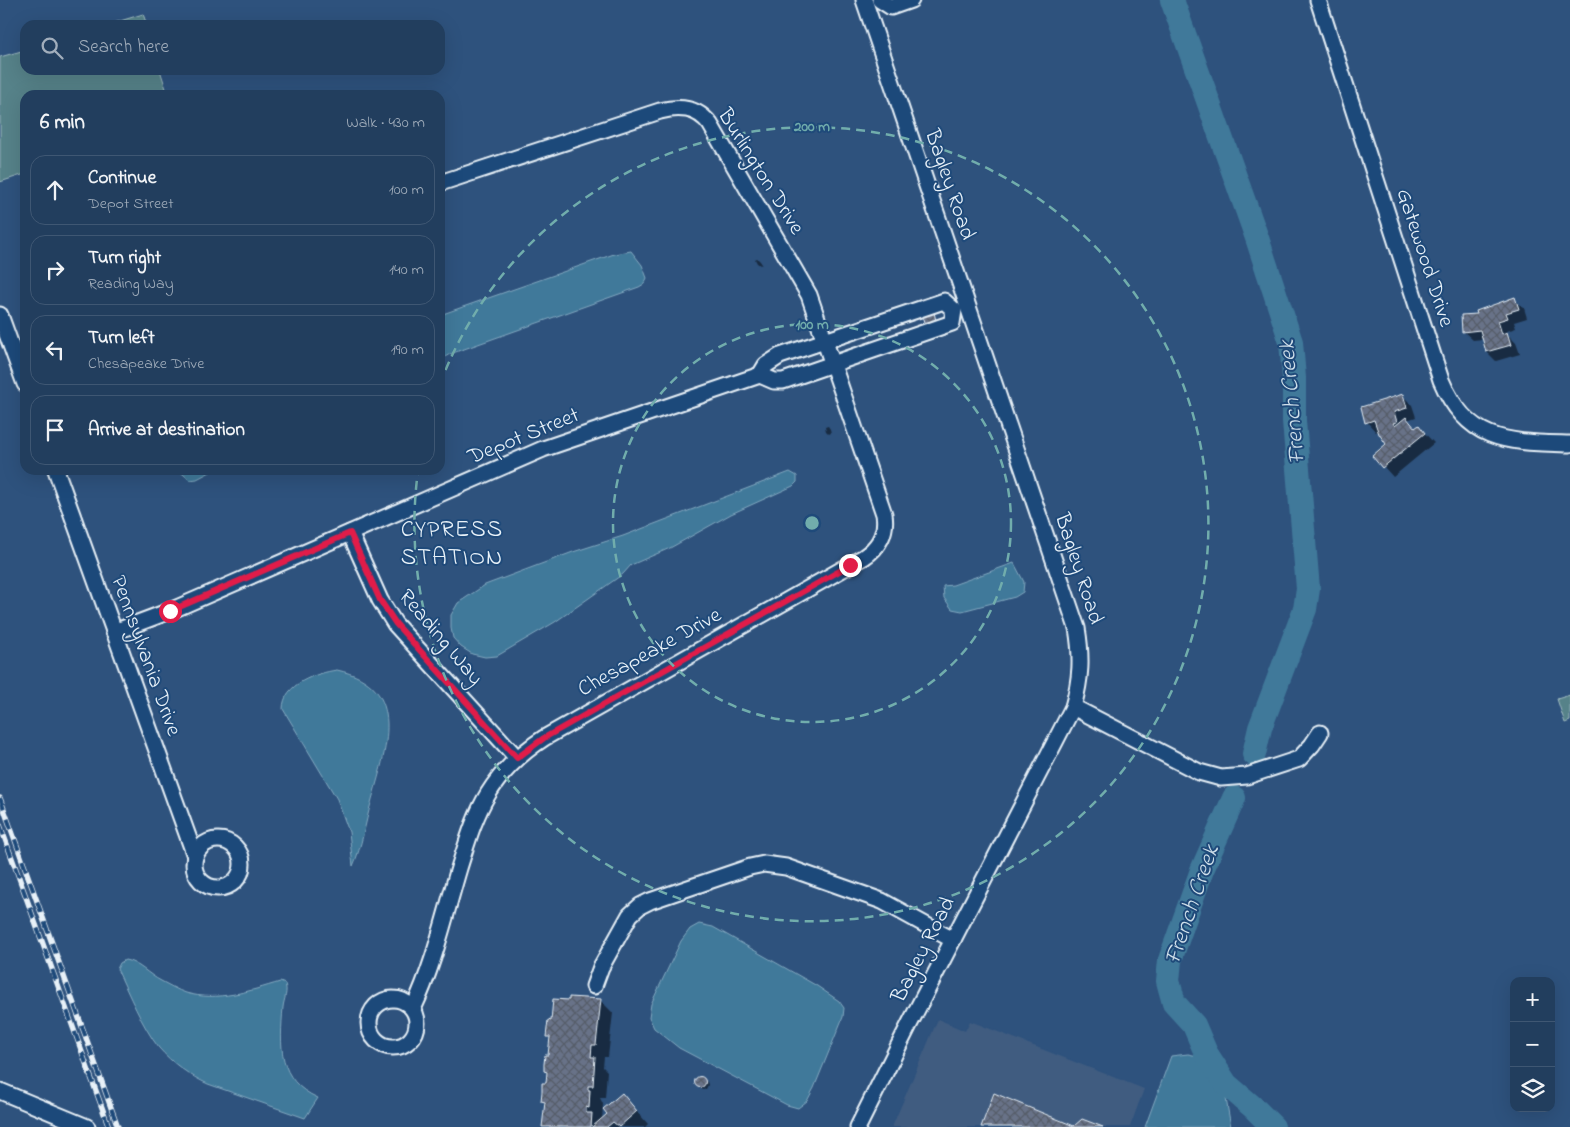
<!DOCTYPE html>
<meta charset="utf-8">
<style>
body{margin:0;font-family:"Indie Flower",sans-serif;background:#2a4564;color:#f1f3f6}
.controls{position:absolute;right:15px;bottom:15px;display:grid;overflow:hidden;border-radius:10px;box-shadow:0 5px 20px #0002}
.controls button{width:45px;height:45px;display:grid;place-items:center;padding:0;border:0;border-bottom:1px solid #3f5773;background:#223e5e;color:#f1f3f6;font:25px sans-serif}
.stop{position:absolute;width:15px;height:15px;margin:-11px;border:4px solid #e11d48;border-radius:50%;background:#fff}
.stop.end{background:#e11d48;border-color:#fff;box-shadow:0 1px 5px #0008}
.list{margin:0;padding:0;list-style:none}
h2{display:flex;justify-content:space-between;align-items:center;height:65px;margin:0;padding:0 20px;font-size:21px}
h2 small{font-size:16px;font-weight:400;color:#a2aebc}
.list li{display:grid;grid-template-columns:32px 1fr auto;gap:15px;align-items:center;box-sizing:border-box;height:70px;margin:0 10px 10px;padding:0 10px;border:1px solid #3f5773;border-radius:15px}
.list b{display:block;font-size:19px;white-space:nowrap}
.list p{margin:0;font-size:16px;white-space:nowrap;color:#a2aebc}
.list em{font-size:16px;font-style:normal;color:#a2aebc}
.icon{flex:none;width:28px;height:28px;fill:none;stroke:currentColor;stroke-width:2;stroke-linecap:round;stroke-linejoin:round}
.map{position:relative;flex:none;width:1570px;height:1127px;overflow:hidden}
.search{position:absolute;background:#223e5e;box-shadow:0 5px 20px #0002;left:20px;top:20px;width:425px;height:55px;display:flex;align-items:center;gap:12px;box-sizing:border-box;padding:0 18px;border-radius:15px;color:#a2aebc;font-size:19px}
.panel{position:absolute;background:#223e5e;box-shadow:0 5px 20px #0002;left:20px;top:90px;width:425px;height:385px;border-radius:15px}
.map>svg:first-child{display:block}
.built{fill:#3f5c80}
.park{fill:#568289;stroke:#9fbac0}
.water{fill:#40799a;stroke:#83a9c0}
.shadow{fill:#0007}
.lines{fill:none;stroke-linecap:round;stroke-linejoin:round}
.river{stroke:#40799a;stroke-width:24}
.building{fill:url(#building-cross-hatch);stroke:#e8f1f8}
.minor-casing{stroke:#e8f1f8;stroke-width:19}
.minor{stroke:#1f4a7a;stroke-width:15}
.rail-casing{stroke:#e8f1f8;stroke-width:5.5}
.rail{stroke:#1f4a7a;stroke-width:4;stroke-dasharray:11;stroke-linecap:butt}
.route{stroke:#e11d48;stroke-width:6}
.ring{fill:none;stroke:#71adac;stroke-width:2.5;stroke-dasharray:9 6}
.labels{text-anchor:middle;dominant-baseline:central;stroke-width:4;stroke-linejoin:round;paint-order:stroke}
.street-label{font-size:22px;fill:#e8f1f8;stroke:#1f4a7a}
.water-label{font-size:24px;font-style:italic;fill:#cfdfea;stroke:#1f4a7a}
.neighbourhood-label{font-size:24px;letter-spacing:1px;fill:#e8f1f8;stroke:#1f4a7a}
.centre{fill:#71adac;stroke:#1f4a7a;stroke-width:2.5}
.ring-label{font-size:15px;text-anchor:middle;font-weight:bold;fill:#71adac;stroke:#1f4a7a;stroke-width:4;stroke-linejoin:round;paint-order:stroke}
</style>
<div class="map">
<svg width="1570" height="1127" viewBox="0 0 1570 1127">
<defs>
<pattern id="building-cross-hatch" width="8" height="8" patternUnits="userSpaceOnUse" patternTransform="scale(1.25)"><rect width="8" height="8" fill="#687288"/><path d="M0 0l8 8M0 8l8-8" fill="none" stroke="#575d69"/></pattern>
</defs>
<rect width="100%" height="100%" fill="#2e527d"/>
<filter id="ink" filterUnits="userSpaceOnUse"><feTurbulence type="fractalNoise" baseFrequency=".02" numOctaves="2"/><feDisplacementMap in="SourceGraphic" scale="10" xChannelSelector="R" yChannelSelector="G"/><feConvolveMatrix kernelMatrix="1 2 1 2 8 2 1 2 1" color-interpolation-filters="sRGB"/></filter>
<g filter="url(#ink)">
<polygon class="built" points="938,1019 965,1031 970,1021 1144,1089 1130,1127 892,1127"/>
<g class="park">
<polygon points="143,14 147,25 107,25"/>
<polygon points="25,50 25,70 160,70 168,95 25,95 25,174 0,182 0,57"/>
<polygon points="1570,695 1570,721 1565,723 1557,699"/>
</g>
<g class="water">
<polygon points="631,251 642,265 647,278 644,284 639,287 450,354 440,360 440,315 614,254"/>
<polygon points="178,470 214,470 197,479 190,480"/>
<polygon points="790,472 797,476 797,482 793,486 731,514 670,548 631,565 623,574 555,622 497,656 485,657 472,654 461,647 453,638 451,628 451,615 458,603 485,585 573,552 623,536"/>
<polygon points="1014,563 1024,582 1023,592 1015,597 962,611 952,609 944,598 943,586 953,585"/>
<path d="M337,670C411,686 385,751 371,803C365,824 362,846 353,866L349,832L337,799L283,709C283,684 316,673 337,670Z"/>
<polygon points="699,924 713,927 817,986 839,1001 844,1008 843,1017 814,1088 807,1101 798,1108 787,1105 679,1048 654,1028 649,1017 651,1004 681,941 690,929"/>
<path d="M125,960C138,962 149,975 161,981C169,985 177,990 186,993C217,1002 250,991 280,982L285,984C288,992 284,999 283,1007C280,1046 277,1080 318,1098L305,1118L208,1084C190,1076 172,1063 159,1048C142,1026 129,994 117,969L120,963Z"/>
<polygon points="1188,1054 1203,1057 1225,1093 1231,1127 1145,1127 1171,1056"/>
</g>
<g class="shadow">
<polygon points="757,258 760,261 762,264 760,265 757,263 755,259"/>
<polygon points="1514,299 1524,308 1527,318 1514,322 1516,328 1507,331 1508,335 1516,343 1520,354 1496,361 1487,352 1483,339 1473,340 1463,331 1479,315"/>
<polygon points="1403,396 1412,405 1416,417 1407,420 1416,429 1419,427 1434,443 1393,477 1374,456 1388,444 1379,431 1376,432 1367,422"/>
<polygon points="828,426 830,429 831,433 829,434 826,431 825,427"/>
<polygon points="600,1000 613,1013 608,1057 604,1057 603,1067 607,1071 605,1098 600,1098 603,1104 602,1121 609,1115 622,1095 648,1124 645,1127 543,1127 546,1104 542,1101 547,1085 548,1074 545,1071 549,1056 551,1039 548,1036 552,1022"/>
<polygon points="700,1077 707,1082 708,1085 706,1089 703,1090 696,1085 695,1081 696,1078"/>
</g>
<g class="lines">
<g class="river">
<polyline points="1172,0 1257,238 1291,342 1294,378 1294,421 1308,589 1305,609 1260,728 1254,754"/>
<polyline points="1234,798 1202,870 1170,960 1168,981 1174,1003 1194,1025 1206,1053 1226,1084 1254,1108 1273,1127"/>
</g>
</g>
<g class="building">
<polygon points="1515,297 1519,309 1506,313 1508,318 1498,321 1502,334 1507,332 1511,345 1486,352 1480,330 1462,332 1461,315 1477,314 1476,311"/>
<polygon points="934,312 936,321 925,325 922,316"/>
<polygon points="1403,394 1407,408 1394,412 1397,422 1393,423 1395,426 1406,417 1415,428 1419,425 1425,433 1382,468 1372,456 1386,444 1379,434 1374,420 1365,423 1361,407"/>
<polygon points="569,997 601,999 596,1045 592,1045 591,1057 595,1057 593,1086 588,1086 588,1090 590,1090 589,1108 586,1107 586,1113 592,1113 591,1127 542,1127 545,1102 541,1101 542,1092 542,1083 546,1083 547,1072 544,1071 544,1064 545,1055 548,1055 550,1037 546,1037 548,1020 551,1021 553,999 569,1000"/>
<circle cx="700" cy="1082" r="5.5"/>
<polygon points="622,1093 637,1111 619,1127 613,1122 607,1127 592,1127 607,1114 603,1109"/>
<polygon points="994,1093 1074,1126 1082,1119 1103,1127 981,1127"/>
</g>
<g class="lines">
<defs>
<g id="minor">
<polyline points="880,0 891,7 911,0"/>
<path d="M1318,0L1441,380C1468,444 1509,442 1570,444"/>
<polygon points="944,301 954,310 952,323 783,381 774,381 760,375 766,365 780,356"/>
<polyline points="0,315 25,384"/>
<polyline points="56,470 195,856"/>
<polyline points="350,533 380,600 395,624 517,758"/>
<polyline points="114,632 170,611 543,449 760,375"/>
<polyline points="1073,707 1199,772 1221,778 1247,776 1299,759 1312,745 1320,733"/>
<circle cx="218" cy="864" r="24"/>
<polyline points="594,986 601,967 630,915 640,906 650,901 750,867 764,864 786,867 868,896 882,901 953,940"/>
<circle cx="393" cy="1023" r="24"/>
<path d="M413,1009C434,965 445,915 459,868C467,843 474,817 488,794C502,771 521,753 544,738L864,557C879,547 887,532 884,514L809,295L710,124C697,107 679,106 660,111L440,183"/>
<polyline points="0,1091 87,1127"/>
<path d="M858,1127L910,1023L1073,707C1081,678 1082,658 1077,628L864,0"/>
</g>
</defs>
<use href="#minor" class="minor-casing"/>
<use href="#minor" class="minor"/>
<defs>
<g id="rail">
<polyline points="0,798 118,1127"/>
<polyline points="0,825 109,1127"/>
</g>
</defs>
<use href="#rail" class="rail-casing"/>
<use href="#rail" class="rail"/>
</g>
</g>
<g class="lines" filter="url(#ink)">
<polyline class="route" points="170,611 350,533 380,600 396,624 517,758 544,738 850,565"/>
</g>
<g class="ring">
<circle cx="812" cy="523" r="199"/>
<path d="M440 384A397 397 0 1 1 418 471"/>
</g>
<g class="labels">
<g class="street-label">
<text transform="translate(760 172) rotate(58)">Burlington Drive</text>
<text transform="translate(949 185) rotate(71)">Bagley Road</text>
<text transform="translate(1424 258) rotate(72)">Gatewood Drive</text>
<text transform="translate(524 437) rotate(-22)">Depot Street</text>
<text transform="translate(1078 569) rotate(72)">Bagley Road</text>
<text transform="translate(440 638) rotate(50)">Reading Way</text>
<text transform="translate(650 653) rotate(-29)">Chesapeake Drive</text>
<text transform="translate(145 656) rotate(70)">Pennsylvania Drive</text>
<text transform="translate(924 950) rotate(-63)">Bagley Road</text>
</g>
<g class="water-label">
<text transform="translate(1293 402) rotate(-95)">French Creek</text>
<text transform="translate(1193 905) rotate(-71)">French Creek</text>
</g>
<g class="neighbourhood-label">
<text x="452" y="530">CYPRESS<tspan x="452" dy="28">STATION</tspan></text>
</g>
</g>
<circle cx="812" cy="523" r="8" class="centre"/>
<g class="ring-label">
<text x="812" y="131">200 m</text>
<text x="812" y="329">100 m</text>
</g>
</svg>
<div class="controls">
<button>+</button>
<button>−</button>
<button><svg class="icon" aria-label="layers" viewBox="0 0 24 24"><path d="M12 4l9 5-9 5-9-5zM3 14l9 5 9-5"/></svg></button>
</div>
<div class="stop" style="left:170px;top:611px"></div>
<div class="stop end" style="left:850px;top:565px"></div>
<div class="search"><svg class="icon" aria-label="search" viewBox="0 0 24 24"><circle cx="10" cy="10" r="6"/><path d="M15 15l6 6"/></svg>Search here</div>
<section class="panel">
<h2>6 min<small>Walk · 430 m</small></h2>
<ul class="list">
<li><svg class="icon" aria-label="ahead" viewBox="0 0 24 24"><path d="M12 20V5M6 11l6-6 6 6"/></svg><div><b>Continue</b><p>Depot Street</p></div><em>100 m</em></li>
<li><svg class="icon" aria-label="right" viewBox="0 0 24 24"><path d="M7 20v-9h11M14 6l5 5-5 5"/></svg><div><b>Turn right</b><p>Reading Way</p></div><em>140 m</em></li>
<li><svg class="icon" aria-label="left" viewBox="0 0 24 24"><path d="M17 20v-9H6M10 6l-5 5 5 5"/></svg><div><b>Turn left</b><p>Chesapeake Drive</p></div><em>190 m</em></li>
<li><svg class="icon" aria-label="arrive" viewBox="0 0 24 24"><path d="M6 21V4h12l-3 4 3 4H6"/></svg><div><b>Arrive at destination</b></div></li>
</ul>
</section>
</div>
